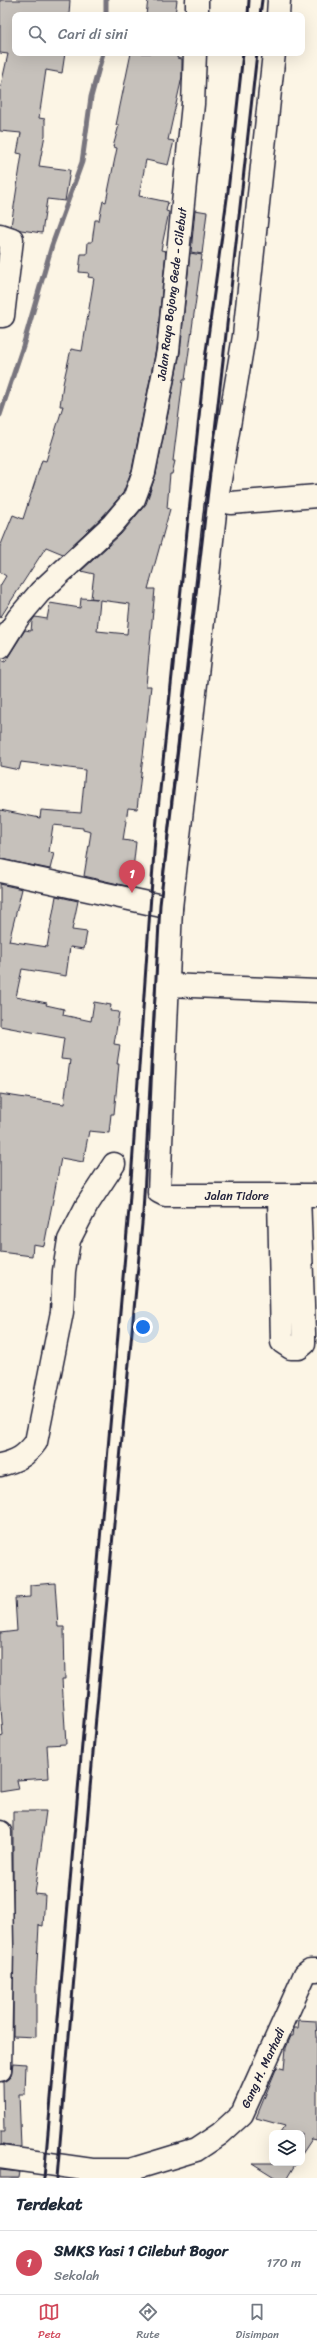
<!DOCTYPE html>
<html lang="id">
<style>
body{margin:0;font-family:Sriracha,sans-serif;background:#f2f2f3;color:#1f2937}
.controls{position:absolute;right:12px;bottom:12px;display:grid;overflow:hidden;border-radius:8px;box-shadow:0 4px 16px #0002}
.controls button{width:36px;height:36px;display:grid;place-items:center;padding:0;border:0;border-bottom:1px solid #e0e1e3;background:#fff;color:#1f2937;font:20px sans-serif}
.you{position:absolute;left:143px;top:1327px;width:14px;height:14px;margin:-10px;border:3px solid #fff;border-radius:50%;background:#1a73e8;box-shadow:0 0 0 6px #1a73e833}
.badge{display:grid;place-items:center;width:26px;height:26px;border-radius:50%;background:#d1495b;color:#fff;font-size:13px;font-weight:700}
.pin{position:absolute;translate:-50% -33px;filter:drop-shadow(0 1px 2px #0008)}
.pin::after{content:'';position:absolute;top:21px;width:14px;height:12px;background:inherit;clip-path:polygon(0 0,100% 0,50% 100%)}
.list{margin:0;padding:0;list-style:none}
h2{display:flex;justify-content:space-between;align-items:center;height:52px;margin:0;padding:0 16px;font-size:17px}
h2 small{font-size:13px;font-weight:400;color:#747a83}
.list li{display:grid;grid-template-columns:26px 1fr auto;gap:12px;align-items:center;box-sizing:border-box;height:64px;padding:0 16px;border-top:1px solid #e0e1e3}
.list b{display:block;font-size:15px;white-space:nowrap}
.list p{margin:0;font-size:13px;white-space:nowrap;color:#747a83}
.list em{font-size:13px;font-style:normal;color:#747a83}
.icon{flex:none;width:22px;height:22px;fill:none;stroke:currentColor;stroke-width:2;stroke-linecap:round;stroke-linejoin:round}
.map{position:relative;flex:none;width:317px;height:2178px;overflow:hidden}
.search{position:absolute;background:#fff;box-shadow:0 4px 16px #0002;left:12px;right:12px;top:12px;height:44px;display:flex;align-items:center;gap:10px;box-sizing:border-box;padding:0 14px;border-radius:8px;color:#747a83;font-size:15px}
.sheet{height:116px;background:#fff}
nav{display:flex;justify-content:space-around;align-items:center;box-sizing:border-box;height:56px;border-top:1px solid #e0e1e3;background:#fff;font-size:11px;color:#747a83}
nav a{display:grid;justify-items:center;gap:2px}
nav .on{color:#d1495b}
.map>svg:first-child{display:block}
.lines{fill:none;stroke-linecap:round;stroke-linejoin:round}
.stream{stroke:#78757e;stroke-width:5}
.building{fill:#c6c1bb;stroke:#22223b;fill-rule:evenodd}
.minor-casing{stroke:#22223b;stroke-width:25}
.major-casing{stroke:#22223b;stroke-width:25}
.minor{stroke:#fcf5e5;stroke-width:22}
.major{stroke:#fcf5e5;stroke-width:22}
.rail{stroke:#22223b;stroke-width:3}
.labels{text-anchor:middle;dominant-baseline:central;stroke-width:4;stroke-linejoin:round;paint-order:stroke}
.street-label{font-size:12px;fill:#22223b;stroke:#fcf5e5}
</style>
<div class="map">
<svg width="317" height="2178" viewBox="0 0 317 2178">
<rect width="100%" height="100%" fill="#fcf5e5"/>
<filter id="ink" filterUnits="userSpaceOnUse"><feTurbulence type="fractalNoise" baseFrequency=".025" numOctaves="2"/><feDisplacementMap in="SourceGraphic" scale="8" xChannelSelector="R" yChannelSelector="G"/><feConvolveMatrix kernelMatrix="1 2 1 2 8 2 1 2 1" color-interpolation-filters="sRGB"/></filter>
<g filter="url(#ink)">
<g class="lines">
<g class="stream">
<polyline points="106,15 106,0"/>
<polyline points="0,415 23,346 52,245 82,162 91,97 103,53"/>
</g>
</g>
<g class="building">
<polygon points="0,0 70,0 69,15 15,15 15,53 65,53 62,73 46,70 39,118 45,119 45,135 39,166 70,170 65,201 47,199 42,233 21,230 11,226 22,154 17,153 21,133 0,131 0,90 8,54 0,53"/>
<polygon points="148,0 177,0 175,15 146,15"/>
<polygon points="131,53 178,53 177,58 182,59 182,77 168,140 174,141 168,165 146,160 139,196 168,202 166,211 169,212 161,250 166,251 156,349 132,469 123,493 103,516 63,554 46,547 0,618 0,586 6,576 0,572 0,547 13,515 23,519 42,460 46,461 63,406 60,406 63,384 71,349 82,351 94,278 88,277 89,273 79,272 81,254 87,254 88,242 92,242 95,220 99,220 103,201 106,202 117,148 113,147 119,125 116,125"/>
<polygon points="195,210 207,212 202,254 191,252"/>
<path d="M190,253L202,255L185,380H183L173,461H175L172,474H170L167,508L170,509L148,589H155L146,686H151L137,809L128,808L123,840L136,842L131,887L84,876L91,832L83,830V828L53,825L49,852L54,853L50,869L0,859V810L40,818L41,810L81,813L85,770L21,762L19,770L0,766V660L5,662L25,630L31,631L32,621L35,617L47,619L50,603L80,608L81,598L98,599L91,598L94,574L81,571L121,534L146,504L156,474L180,353ZM100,600L130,604L127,634L97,631Z"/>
<polygon points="0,884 22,889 9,941 47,947 56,896 78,901 72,930 87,932 84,949 70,947 66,976 22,969 16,997 47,1003 46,1005 64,1009 63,1015 91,1021 94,1002 111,1005 110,1011 119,1012 114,1044 120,1045 117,1064 119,1064 114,1114 111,1114 109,1133 89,1131 83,1162 61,1158 44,1246 33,1244 32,1256 0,1252 0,1094 64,1104 70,1060 61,1059 64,1038 0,1026"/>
<polygon points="55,1583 58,1627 64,1627 65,1679 62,1679 66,1744 47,1745 49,1778 17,1780 19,1789 0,1792 0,1737 3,1736 0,1693 0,1633 17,1631 15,1598 30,1597 30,1585"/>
<polygon points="13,1811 46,1811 35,1894 45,1895 43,1926 39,1925 36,1982 36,2037 13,2036"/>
<polygon points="299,2020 316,2021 317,2037 317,2140 312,2139 302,2154 302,2133 280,2133 285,2126 256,2118 277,2067 284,2069 286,2048 291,2036 293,2036 294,2028 298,2028"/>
<polygon points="13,2063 26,2064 25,2094 19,2094 21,2147 0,2145 0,2132 4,2132 3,2082 11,2076"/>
<polygon points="252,2163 296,2163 287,2178 276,2178"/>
<polygon points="0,2170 20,2172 19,2178 0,2178"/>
</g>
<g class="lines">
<defs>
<g id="minor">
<polyline points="278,15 279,0"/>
<polyline points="0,235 12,239 3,316 0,316"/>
<polyline points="231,503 317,496"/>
<polyline points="0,871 171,908 216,504 244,336 274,53"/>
<polyline points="171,908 159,1192 165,1195 317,1195"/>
<polyline points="167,985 317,991"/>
<polyline points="279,1196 282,1342 291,1348 299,1348 304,1344 304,1333 299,1195"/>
<path d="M0,1465C17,1461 26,1456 36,1442L62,1312L64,1271L69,1240L87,1205L114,1164"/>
<polyline points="0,2157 92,2170 130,2170 196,2150 220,2134 242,2114 305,1974 310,1970 317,1970"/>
</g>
<g id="major">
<polyline points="197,15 197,0"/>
<polyline points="0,647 18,618 40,592 112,525 134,499 144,472 168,351 193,104 195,53"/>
<polyline points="0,1832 2,1945 0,2070"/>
</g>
</defs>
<use href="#minor" class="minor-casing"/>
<use href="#major" class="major-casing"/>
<use href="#minor" class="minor"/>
<use href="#major" class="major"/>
<g class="rail">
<polyline points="248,15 249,0"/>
<polyline points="260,15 262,0"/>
<polyline points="44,2178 129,1209 155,838 205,359 228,191 243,53"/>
<polyline points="57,2178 96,1717 143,1213 160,905 223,361 257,53"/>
</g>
</g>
</g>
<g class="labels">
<g class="street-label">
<text transform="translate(172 294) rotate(-83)">Jalan Raya Bojong Gede - Cilebut</text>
<text x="237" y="1196">Jalan Tidore</text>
<text transform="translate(263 2068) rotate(-65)">Gang H. Marhadi</text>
</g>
</g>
</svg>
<div class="controls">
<button><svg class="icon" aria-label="layers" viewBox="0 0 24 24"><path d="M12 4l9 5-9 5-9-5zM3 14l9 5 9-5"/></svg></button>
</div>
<div class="you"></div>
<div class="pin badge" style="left:132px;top:893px">1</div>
<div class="search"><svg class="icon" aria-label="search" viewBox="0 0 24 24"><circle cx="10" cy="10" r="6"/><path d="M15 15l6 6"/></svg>Cari di sini</div>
</div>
<section class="sheet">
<h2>Terdekat<small></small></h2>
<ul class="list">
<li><span class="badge">1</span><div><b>SMKS Yasi 1 Cilebut Bogor</b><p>Sekolah</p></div><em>170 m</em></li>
</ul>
</section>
<nav>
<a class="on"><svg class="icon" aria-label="map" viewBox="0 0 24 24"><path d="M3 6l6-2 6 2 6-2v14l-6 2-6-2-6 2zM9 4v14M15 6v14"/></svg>Peta</a>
<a><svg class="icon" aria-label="directions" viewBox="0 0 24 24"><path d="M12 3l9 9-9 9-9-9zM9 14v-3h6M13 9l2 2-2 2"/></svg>Rute</a>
<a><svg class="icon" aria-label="saved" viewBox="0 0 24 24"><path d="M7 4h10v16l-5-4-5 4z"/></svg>Disimpan</a>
</nav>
